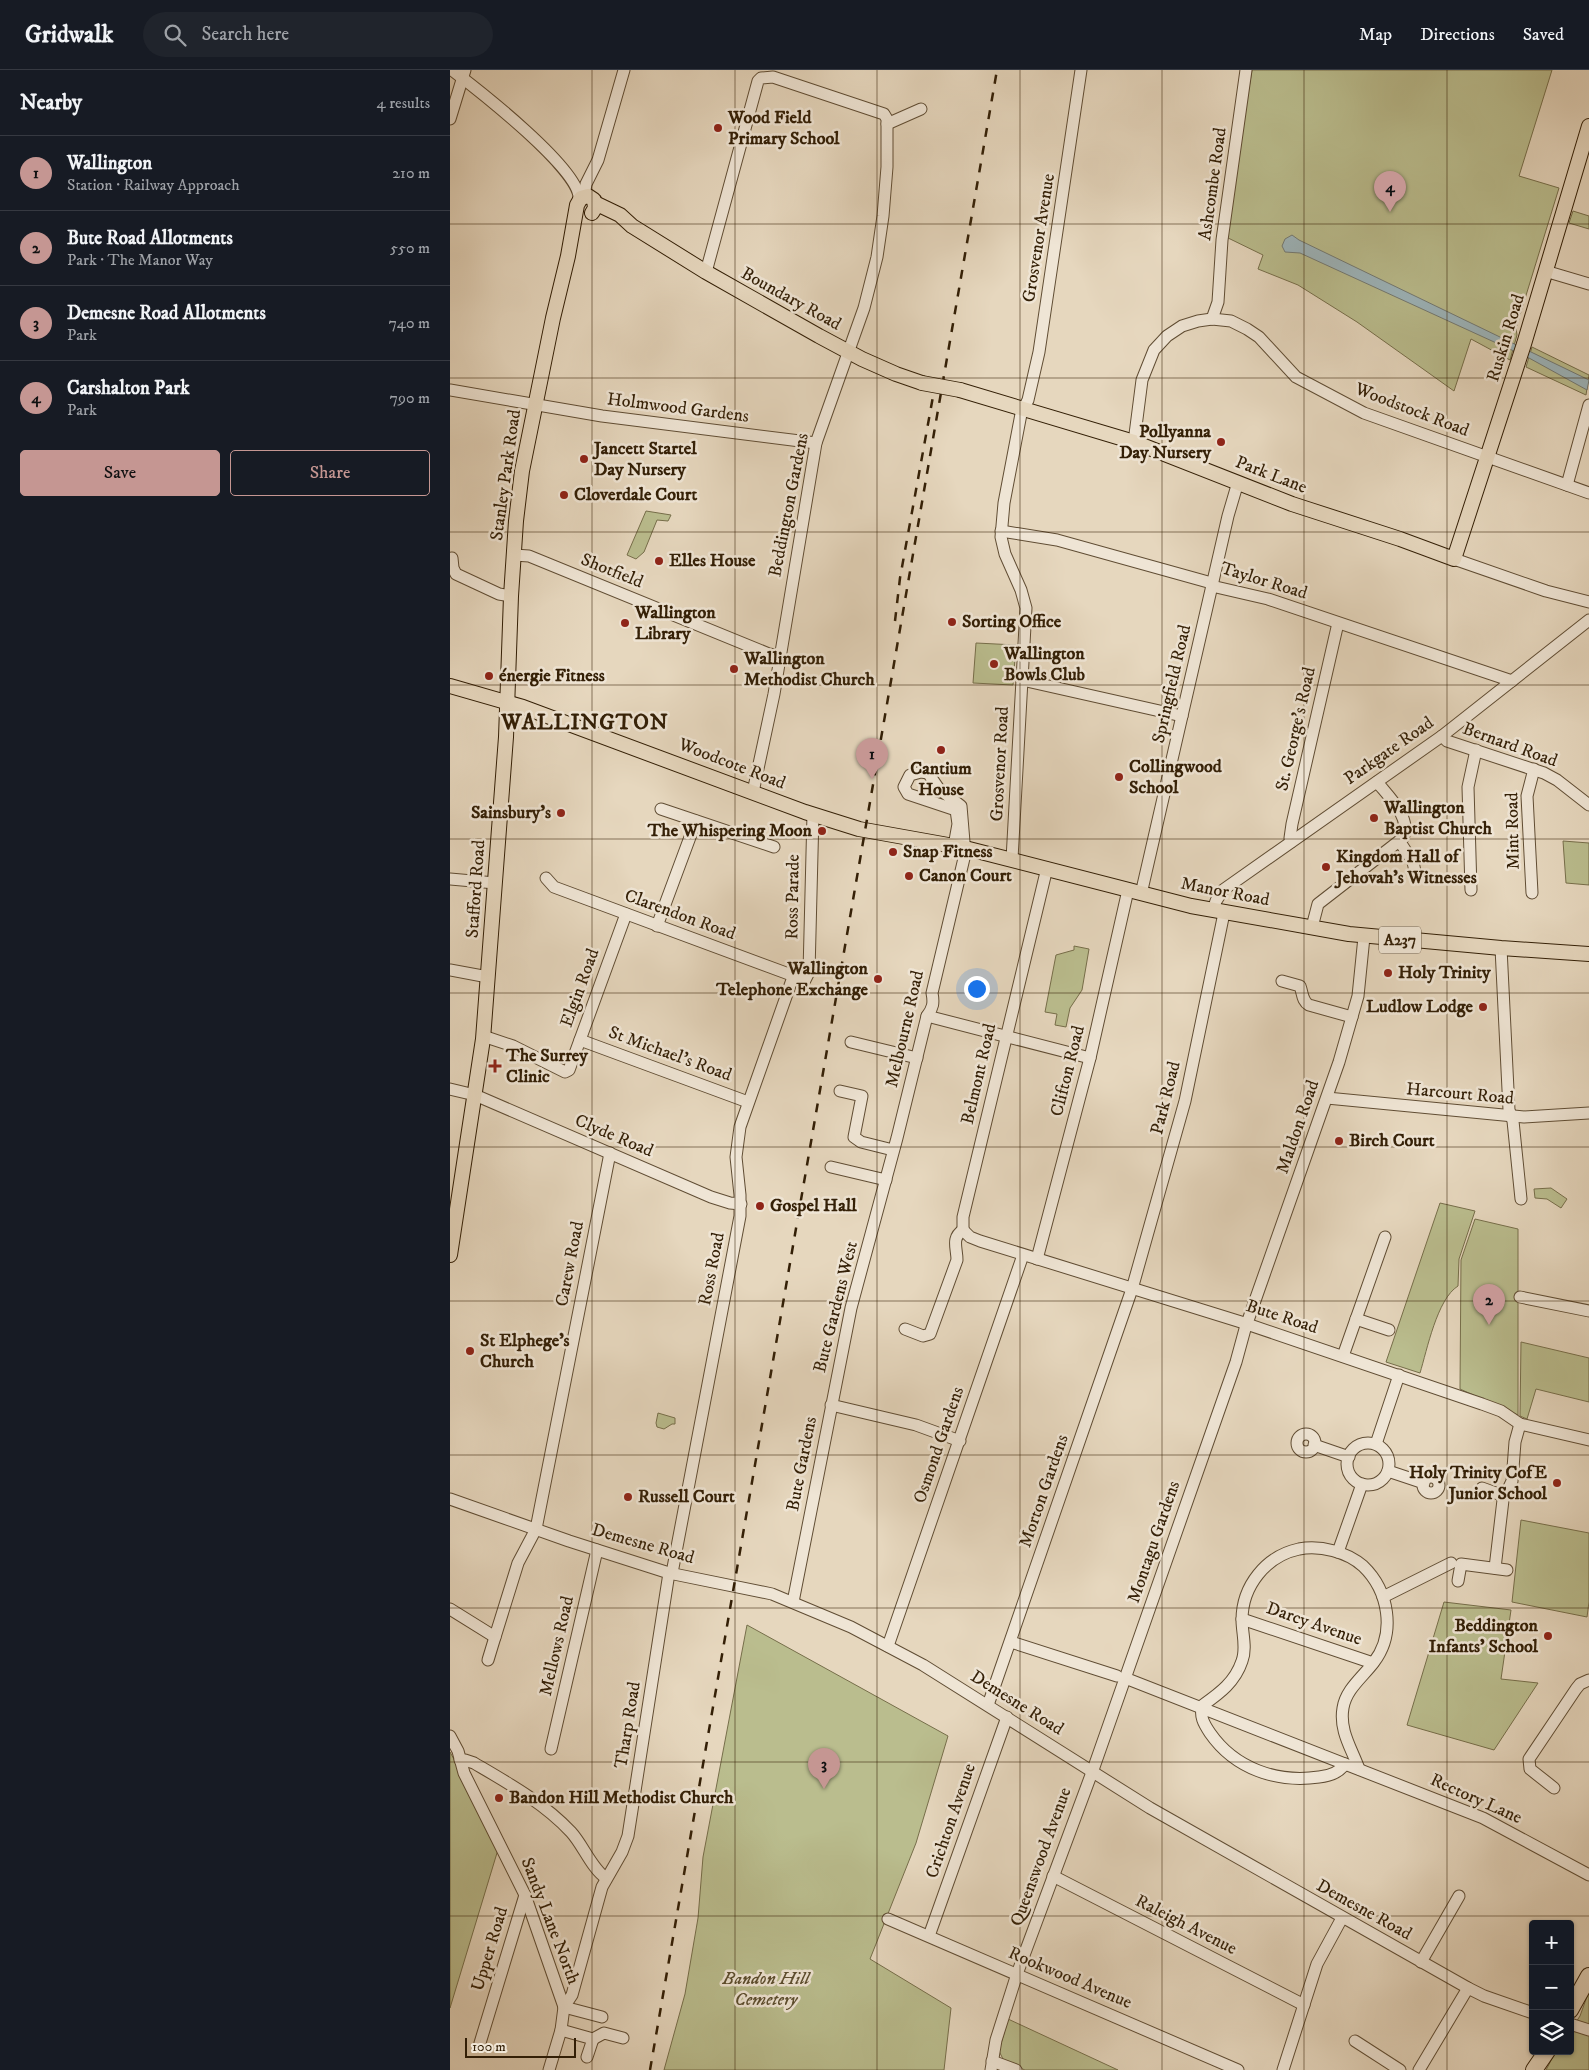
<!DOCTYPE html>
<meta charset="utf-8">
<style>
body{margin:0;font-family:"IM FELL DW Pica",serif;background:#20242c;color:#f1f3f6}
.controls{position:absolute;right:15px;bottom:15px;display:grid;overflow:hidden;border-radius:5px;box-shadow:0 1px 4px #0004}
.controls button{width:45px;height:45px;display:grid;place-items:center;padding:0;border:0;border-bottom:1px solid #363941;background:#171b24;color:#f1f3f6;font:25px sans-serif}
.scale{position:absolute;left:15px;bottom:12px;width:111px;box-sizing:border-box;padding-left:5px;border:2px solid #331f06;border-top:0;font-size:14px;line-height:18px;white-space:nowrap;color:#331f06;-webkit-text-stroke:4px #efe5d5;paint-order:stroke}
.you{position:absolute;left:526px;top:918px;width:18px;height:18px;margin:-12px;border:4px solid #fff;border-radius:50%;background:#1a73e8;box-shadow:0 0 0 8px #1a73e833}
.badge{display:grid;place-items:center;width:32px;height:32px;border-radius:50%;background:#c59692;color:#111;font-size:16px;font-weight:700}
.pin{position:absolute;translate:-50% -41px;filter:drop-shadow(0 1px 2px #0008)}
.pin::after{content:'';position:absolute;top:26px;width:18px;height:15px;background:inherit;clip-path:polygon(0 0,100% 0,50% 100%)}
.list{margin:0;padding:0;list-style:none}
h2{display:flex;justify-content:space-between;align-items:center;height:65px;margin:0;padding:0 20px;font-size:21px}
h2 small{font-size:16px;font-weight:400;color:#9ea1a6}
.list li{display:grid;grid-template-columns:32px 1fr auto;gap:15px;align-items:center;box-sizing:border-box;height:75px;padding:0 20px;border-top:1px solid #363941}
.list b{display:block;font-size:19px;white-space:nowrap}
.list p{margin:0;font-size:16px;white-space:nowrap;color:#9ea1a6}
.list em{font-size:16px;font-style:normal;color:#9ea1a6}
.actions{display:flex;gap:10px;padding:15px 20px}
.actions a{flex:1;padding:11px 0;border:1px solid #c59692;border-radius:5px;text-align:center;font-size:18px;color:#c59692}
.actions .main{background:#c59692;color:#111}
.icon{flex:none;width:28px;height:28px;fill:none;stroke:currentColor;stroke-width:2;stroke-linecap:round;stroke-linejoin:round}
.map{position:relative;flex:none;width:1139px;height:2000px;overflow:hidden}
header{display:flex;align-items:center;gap:30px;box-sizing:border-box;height:70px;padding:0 25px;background:#171b24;border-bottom:1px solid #363941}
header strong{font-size:24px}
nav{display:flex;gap:28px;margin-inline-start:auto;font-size:18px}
.search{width:350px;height:45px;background:#20242c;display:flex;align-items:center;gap:12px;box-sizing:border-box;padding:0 18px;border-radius:28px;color:#9ea1a6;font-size:19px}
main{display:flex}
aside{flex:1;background:#171b24}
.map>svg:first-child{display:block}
.green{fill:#babd8e;stroke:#766e4a}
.water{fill:#9db6bd;stroke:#737a74}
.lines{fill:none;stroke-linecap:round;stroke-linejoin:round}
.minor-casing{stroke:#604d34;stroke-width:13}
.major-casing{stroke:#331f06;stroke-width:16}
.highway-casing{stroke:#331f06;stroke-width:18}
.minor{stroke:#efe5d5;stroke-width:11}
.major{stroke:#e6d7be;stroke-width:14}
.highway{stroke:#e6d7be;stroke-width:16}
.rail{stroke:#331f06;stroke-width:2.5;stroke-dasharray:9 9;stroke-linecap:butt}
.major-bridge-casing{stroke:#331f06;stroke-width:16;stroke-linecap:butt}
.major-bridge{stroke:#e6d7be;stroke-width:14}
.grid{fill:none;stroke:#331f06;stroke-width:1;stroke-opacity:0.55}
.poi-dot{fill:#8f2418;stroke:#efe5d5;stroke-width:2}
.labels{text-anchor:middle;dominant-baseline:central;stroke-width:5;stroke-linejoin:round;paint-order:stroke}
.shield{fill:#efe5d5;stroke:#6b5a44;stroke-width:1}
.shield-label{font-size:16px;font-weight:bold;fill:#331f06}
.poi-label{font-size:18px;font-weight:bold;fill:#331f06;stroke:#efe5d5;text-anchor:start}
.street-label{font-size:18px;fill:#331f06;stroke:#efe5d5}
.park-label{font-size:18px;font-style:italic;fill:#5c4e2f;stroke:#efe5d5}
.district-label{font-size:22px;font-weight:bold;letter-spacing:1px;fill:#331f06;stroke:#efe5d5}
</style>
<header>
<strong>Gridwalk</strong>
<div class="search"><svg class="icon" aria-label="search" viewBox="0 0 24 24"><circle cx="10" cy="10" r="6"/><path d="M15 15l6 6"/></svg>Search here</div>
<nav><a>Map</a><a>Directions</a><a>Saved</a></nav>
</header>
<main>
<aside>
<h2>Nearby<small>4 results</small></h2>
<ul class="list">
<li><span class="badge">1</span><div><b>Wallington</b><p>Station · Railway Approach</p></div><em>210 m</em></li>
<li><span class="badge">2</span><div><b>Bute Road Allotments</b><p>Park · The Manor Way</p></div><em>550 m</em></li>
<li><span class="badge">3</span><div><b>Demesne Road Allotments</b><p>Park</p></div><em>740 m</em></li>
<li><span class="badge">4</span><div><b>Carshalton Park</b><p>Park</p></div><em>790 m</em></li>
</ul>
<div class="actions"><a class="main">Save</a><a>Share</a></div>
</aside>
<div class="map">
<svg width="1139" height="2000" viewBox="0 0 1139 2000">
<rect width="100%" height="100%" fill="#e6d7be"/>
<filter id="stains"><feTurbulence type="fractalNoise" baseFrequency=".004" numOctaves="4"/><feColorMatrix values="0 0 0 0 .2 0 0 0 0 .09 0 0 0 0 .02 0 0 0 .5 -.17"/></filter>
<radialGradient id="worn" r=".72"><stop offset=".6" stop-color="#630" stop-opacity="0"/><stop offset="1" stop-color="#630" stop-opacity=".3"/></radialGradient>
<g class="green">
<polygon points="802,0 1102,0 1069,106 1109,118 1066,258 1067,265 1060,290 1021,269 1004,321 907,252 848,215 808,199 813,185 774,166"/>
<polygon points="1123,141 1139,146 1139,159 1119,153"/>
<polygon points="1082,277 1139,305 1136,325 1076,297"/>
<polygon points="196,441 221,445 218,451 207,450 194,482 186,489 177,485"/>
<polygon points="526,573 566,575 563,615 523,613"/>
<polygon points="1113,771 1139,773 1139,815 1116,813"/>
<polygon points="624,876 639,879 632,920 620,938 616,957 605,955 607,944 595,942 606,885 624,880"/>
<polygon points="1101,1118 1117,1129 1111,1138 1097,1129 1085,1128 1084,1119"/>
<path d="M990,1133L1025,1141L1009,1189L1008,1216C987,1229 977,1280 970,1303L936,1292Z"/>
<polygon points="1025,1149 1068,1159 1068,1345 1010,1319 1011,1190"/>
<polygon points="1071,1272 1139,1288 1139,1332 1086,1319 1077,1349 1070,1346"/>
<polygon points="208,1343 225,1348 225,1354 222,1354 214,1359 207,1357 206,1353"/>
<polygon points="1071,1450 1139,1463 1139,1532 1137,1547 1062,1532"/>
<polygon points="994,1532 1061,1540 1051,1609 1088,1613 1044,1680 957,1655"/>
<polygon points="297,1555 498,1666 466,1773 420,1889 501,1938 494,2000 214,2000 235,1924 248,1848 253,1787"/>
<polygon points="0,1682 50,1773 0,1938"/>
<polygon points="1139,1921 1139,2000 1096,2000 1106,1981 1120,1981 1120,1961 1130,1946"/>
<polygon points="558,1949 668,2000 575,2000 554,1991 549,1981"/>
</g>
<polygon class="water" points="842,165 849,170 1139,310 1137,320 1079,288 850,183 835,182 832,176 835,169"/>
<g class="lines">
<defs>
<g id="minor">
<path d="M2,0C27,19 131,100 129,129"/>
<polyline points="0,49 15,0"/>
<polyline points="437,54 471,39"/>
<polyline points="134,127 136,114 148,90 174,0"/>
<polyline points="1095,201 1139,214"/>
<polyline points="256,202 308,11 311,8 323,7 434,44 437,49 437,97 433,146 427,187 414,238 366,373 324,624 303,722"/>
<polyline points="762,249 768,232 772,170 796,0"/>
<polyline points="0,320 152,346 366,373"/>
<polyline points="684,372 692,310 704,280 717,266 732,256 748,251 762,249 781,251 797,259 809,267 846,307 914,343 1139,423"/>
<polyline points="1117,415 1139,335"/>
<polyline points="551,461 607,470 758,512 766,517 818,529 1062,611"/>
<polyline points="64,485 79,486 319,584 330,586"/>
<polyline points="2,488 3,498 6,504 49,524 61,526"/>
<polyline points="1004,489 1096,521 1139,532"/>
<polyline points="572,610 732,646"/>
<polyline points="992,666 997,671 1094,703 1107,710 1139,735"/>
<polyline points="211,739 324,777"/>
<polyline points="841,772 840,768 842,754 888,553"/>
<polyline points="950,772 963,792 966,806"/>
<polyline points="562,789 576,538 571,520 555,484 551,467 554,433 571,344 578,330 589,282 631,0"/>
<polyline points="96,808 104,817 355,910 359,902 363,744"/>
<polyline points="0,809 45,813"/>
<polyline points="1021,820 1018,717 1026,680"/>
<polyline points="1082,823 1077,726 1084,699"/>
<polyline points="691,824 778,446 788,412"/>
<polyline points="763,840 766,831 773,820 992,666 1139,550"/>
<polyline points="207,856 246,751"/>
<path d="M862,857L868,834L953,768C962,748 939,727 927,712"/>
<polyline points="1051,878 1059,1040 1063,1051 1071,1129"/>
<polyline points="0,900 38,907"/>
<path d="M832,911L850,916C853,924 852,931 859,935L902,947"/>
<polyline points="477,946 640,988"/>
<polyline points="33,966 63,976 115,1002 119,1000 176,844"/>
<polyline points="130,970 298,1032"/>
<polyline points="401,972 467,988"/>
<polyline points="0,1019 25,1025 261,1127 280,1133 291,1134"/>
<polyline points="390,1021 412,1026 404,1067 411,1072 443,1080"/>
<polyline points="877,1028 1074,1047 1139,1043"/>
<polyline points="381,1097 436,1110"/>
<polyline points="513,1160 520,1167 530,1171 791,1252 1032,1334 1051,1341 1070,1354 1139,1370"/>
<polyline points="513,1160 513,1147 597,798"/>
<polyline points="587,1189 640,988 678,820"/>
<polyline points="1070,1227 1139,1241"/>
<polyline points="906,1249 939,1260"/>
<path d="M455,1259L473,1266L480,1264L507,1190C507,1178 501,1168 513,1160"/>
<polyline points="893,1286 935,1167"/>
<polyline points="381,1335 466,1355 510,1371"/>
<circle cx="856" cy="1373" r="9"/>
<circle cx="918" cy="1394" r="21"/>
<polyline points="926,1374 949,1305"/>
<polyline points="864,1375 899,1387"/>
<polyline points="938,1401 974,1413"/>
<circle cx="981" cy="1415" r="8"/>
<polyline points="1032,1418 1054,1426"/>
<polyline points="0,1429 119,1471 219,1503 322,1524 401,1557 473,1595 700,1738 1018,1918 1034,1926 1083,1943"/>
<polyline points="888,1482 912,1414"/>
<polyline points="1045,1498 1053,1430 1062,1411 1065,1372 1070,1354"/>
<polyline points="222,1503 290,1146 290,1125 286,1087 290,1057 343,907"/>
<polyline points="1008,1511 1011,1494 1057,1500"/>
<polyline points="933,1527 1001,1493"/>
<path d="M343,1532L401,1238L447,1068L477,946C483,938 484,933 482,923L515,784L511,736L489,719L478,703L471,702L460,705L454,717L458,724L506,740L508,754L504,776"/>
<polyline points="0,1539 45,1567 68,1493 86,1459 160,1083"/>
<polyline points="792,1549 923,1593"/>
<polyline points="561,1572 667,1606"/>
<polyline points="438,1576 573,1185"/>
<polyline points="38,1590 45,1567"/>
<polyline points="675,1608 1033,1748 1139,1805"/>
<polyline points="538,1635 682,1219 735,1031 774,843"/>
<polyline points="0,1666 8,1681 14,1703 75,1825 114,1937 111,1960 99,2000"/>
<polyline points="101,1679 147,1480"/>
<path d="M10,1690H15L24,1693C58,1713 94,1733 121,1762C133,1775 142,1799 156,1808"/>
<path d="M895,1694C889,1703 879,1706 869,1707C827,1713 785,1699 760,1663C754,1654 749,1646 753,1635C770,1623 785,1612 792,1591C797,1578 792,1563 792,1550C792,1516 816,1486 849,1479C871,1475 897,1482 913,1496C939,1521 946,1563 924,1592C913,1607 896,1619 893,1638C889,1661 902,1679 909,1699"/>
<polyline points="1104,1718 1080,1699 1079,1689 1126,1619 1130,1614 1139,1610"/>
<polyline points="603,1806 854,1935"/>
<polyline points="438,1849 788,2000"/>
<polyline points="479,1866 557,1647"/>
<polyline points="971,1892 1009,1826"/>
<polyline points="114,1937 122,1925 152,1817 172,1782 178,1766 219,1503"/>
<polyline points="114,1937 152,1947"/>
<polyline points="1120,1954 1139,1960"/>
<polyline points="111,1960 143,1969 137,1987"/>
<polyline points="143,1969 154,1963 173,1968"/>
<polyline points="905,1971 950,2000"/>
<polyline points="30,1973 75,1825"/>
<polyline points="542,1991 566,2000"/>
<polyline points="541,2000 546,1970 567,1904 644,1697 786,1292 795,1259 889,992 908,926 914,867"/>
<polyline points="833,2000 867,1894 892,1848"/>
<polyline points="969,2000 1018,1918"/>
</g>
<g id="major">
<polyline points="145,133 170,145 182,156 256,202 369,266 412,289 446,304 472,313"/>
<polyline points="510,320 684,372 842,434 950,469 1004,489 1074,274 1139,56"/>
<polyline points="0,616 73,637 355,742 409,759 515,778 741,836 899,864 1051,878 1139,884"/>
<polyline points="0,1185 33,969 56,667 61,526 66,451 72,401 103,248 118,186 127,135 131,128 138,126 144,130 145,138 142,143"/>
</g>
<g id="highway">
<polyline points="1120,1940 1139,1906"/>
<polyline points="1084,2000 1097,1981"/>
</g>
</defs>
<use href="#minor" class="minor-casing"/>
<use href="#major" class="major-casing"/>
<use href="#highway" class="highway-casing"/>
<use href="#minor" class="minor"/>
<use href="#major" class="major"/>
<use href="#highway" class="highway"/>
<g class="rail">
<polyline points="445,551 450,508 486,310"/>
<polyline points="200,2000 547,0"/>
</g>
<defs>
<polyline id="major-bridge" points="472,313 510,320"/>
</defs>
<use href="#major-bridge" class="major-bridge-casing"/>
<use href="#major-bridge" class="major-bridge"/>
</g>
<path class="grid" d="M142,0V2000M285,0V2000M427,0V2000M570,0V2000M712,0V2000M854,0V2000M997,0V2000M0,154H1139M0,308H1139M0,462H1139M0,615H1139M0,769H1139M0,923H1139M0,1077H1139M0,1231H1139M0,1385H1139M0,1538H1139M0,1692H1139M0,1846H1139"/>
<g class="poi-dot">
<circle cx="268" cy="58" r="5"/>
<circle cx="771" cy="372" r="5"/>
<circle cx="134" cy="389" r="5"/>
<circle cx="114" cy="425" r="5"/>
<circle cx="209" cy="491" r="5"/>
<circle cx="502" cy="552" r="5"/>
<circle cx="175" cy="553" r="5"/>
<circle cx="544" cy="594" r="5"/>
<circle cx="284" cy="599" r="5"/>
<circle cx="39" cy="606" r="5"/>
<circle cx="491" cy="680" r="5"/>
<circle cx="669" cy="707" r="5"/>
<circle cx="111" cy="743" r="5"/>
<circle cx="924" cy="748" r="5"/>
<circle cx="372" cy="761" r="5"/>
<circle cx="443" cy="782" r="5"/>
<circle cx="876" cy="797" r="5"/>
<circle cx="459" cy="806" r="5"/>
<circle cx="938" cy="903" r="5"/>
<circle cx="428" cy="909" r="5"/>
<circle cx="1033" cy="937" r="5"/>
<path d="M42.5 988.5h5v5h5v5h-5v5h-5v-5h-5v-5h5z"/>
<circle cx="889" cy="1071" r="5"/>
<circle cx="310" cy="1136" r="5"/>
<circle cx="20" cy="1281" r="5"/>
<circle cx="1107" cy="1413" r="5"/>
<circle cx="178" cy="1427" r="5"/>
<circle cx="1098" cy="1566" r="5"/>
<circle cx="49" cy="1728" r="5"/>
</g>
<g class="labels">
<rect class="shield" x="929" y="856.5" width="42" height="27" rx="4"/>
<g class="shield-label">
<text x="950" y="870">A237</text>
</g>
<g class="poi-label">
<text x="278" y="48">Wood Field<tspan x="278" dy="21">Primary School</tspan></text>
<text x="761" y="362" text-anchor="end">Pollyanna<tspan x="761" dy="21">Day Nursery</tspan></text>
<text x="144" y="379">Jancett Startel<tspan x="144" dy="21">Day Nursery</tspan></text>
<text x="124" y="425">Cloverdale Court</text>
<text x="219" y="491">Elles House</text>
<text x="185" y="543">Wallington<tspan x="185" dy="21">Library</tspan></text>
<text x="512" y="552">Sorting Office</text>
<text x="554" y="584">Wallington<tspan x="554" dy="21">Bowls Club</tspan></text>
<text x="294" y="589">Wallington<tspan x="294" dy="21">Methodist Church</tspan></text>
<text x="49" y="606">énergie Fitness</text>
<text x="679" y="697">Collingwood<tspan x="679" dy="21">School</tspan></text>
<text x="491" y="699" text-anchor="middle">Cantium<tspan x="491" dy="21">House</tspan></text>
<text x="934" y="738">Wallington<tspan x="934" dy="21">Baptist Church</tspan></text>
<text x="101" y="743" text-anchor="end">Sainsbury's</text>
<text x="362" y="761" text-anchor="end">The Whispering Moon</text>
<text x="453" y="782">Snap Fitness</text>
<text x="886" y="787">Kingdom Hall of<tspan x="886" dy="21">Jehovah's Witnesses</tspan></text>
<text x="469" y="806">Canon Court</text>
<text x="418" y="899" text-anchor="end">Wallington<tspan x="418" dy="21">Telephone Exchange</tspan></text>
<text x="948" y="903">Holy Trinity</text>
<text x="1023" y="937" text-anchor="end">Ludlow Lodge</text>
<text x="56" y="986">The Surrey<tspan x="56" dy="21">Clinic</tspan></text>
<text x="899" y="1071">Birch Court</text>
<text x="320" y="1136">Gospel Hall</text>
<text x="30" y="1271">St Elphege's<tspan x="30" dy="21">Church</tspan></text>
<text x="1097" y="1403" text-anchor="end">Holy Trinity CofE<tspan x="1097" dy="21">Junior School</tspan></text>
<text x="188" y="1427">Russell Court</text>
<text x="1088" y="1556" text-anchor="end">Beddington<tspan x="1088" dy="21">Infants' School</tspan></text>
<text x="59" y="1728">Bandon Hill Methodist Church</text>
</g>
<g class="street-label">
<text transform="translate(763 114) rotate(-82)">Ashcombe Road</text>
<text transform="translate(589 168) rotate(-81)">Grosvenor Avenue</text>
<text transform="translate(341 229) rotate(29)">Boundary Road</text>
<text transform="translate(1056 268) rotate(-73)">Ruskin Road</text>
<text transform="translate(228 338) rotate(7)">Holmwood Gardens</text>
<text transform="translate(962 340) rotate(21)">Woodstock Road</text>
<text transform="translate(56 405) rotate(-82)">Stanley Park Road</text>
<text transform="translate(821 405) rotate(21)">Park Lane</text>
<text transform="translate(339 435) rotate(-79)">Beddington Gardens</text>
<text transform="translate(162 501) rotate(22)">Shotfield</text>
<text transform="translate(814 511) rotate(17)">Taylor Road</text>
<text transform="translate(722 614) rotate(-77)">Springfield Road</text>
<text transform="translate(846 659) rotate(-77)">St. George's Road</text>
<text transform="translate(1060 675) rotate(20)">Bernard Road</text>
<text transform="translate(939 681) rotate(-35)">Parkgate Road</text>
<text transform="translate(282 694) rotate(21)">Woodcote Road</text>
<text transform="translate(550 694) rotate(-87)">Grosvenor Road</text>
<text transform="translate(1063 761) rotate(-91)">Mint Road</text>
<text transform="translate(26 819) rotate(-86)">Stafford Road</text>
<text transform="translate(775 822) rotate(11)">Manor Road</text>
<text transform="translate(343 827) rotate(-89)">Ross Parade</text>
<text transform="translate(230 845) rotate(20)">Clarendon Road</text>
<text transform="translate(130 918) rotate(-70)">Elgin Road</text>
<text transform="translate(455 959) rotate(-77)">Melbourne Road</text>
<text transform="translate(220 984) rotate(20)">St Michael's Road</text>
<text transform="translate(618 1001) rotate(-76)">Clifton Road</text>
<text transform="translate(529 1004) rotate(-77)">Belmont Road</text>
<text transform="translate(1010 1024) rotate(5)">Harcourt Road</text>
<text transform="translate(716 1028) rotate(-76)">Park Road</text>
<text transform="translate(848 1057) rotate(-71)">Maldon Road</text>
<text transform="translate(164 1066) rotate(23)">Clyde Road</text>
<text transform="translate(120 1194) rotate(-79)">Carew Road</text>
<text transform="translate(262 1199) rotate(-79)">Ross Road</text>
<text transform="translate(386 1237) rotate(-76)">Bute Gardens West</text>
<text transform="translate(832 1247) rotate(18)">Bute Road</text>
<text transform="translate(489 1375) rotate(-71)">Osmond Gardens</text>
<text transform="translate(352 1394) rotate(-79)">Bute Gardens</text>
<text transform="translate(594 1421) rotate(-71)">Morton Gardens</text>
<text transform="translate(704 1472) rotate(-71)">Montagu Gardens</text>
<text transform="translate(193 1474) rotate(16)">Demesne Road</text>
<text transform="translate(864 1554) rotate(19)">Darcy Avenue</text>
<text transform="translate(107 1576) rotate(-77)">Mellows Road</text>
<text transform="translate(567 1633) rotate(32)">Demesne Road</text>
<text transform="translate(178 1655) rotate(-81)">Tharp Road</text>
<text transform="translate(1026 1729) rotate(24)">Rectory Lane</text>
<text transform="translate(501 1751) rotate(-71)">Crichton Avenue</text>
<text transform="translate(591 1787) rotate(-70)">Queenswood Avenue</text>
<text transform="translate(914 1840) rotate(29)">Demesne Road</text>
<text transform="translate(100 1851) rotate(69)">Sandy Lane North</text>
<text transform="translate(736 1855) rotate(27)">Raleigh Avenue</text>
<text transform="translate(40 1879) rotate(-73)">Upper Road</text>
<text transform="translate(620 1908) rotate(23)">Rookwood Avenue</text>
</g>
<g class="park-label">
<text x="316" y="1909">Bandon Hill<tspan x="316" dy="21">Cemetery</tspan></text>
</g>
<g class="district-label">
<text x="135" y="652">WALLINGTON</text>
</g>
</g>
<rect width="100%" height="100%" filter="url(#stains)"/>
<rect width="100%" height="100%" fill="url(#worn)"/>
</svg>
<div class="controls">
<button>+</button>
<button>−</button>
<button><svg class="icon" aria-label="layers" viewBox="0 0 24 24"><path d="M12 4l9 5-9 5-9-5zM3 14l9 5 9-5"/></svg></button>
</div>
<div class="scale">100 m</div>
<div class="you"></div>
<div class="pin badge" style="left:422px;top:709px">1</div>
<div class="pin badge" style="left:1039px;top:1255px">2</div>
<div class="pin badge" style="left:374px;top:1719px">3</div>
<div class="pin badge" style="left:940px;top:142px">4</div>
</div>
</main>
